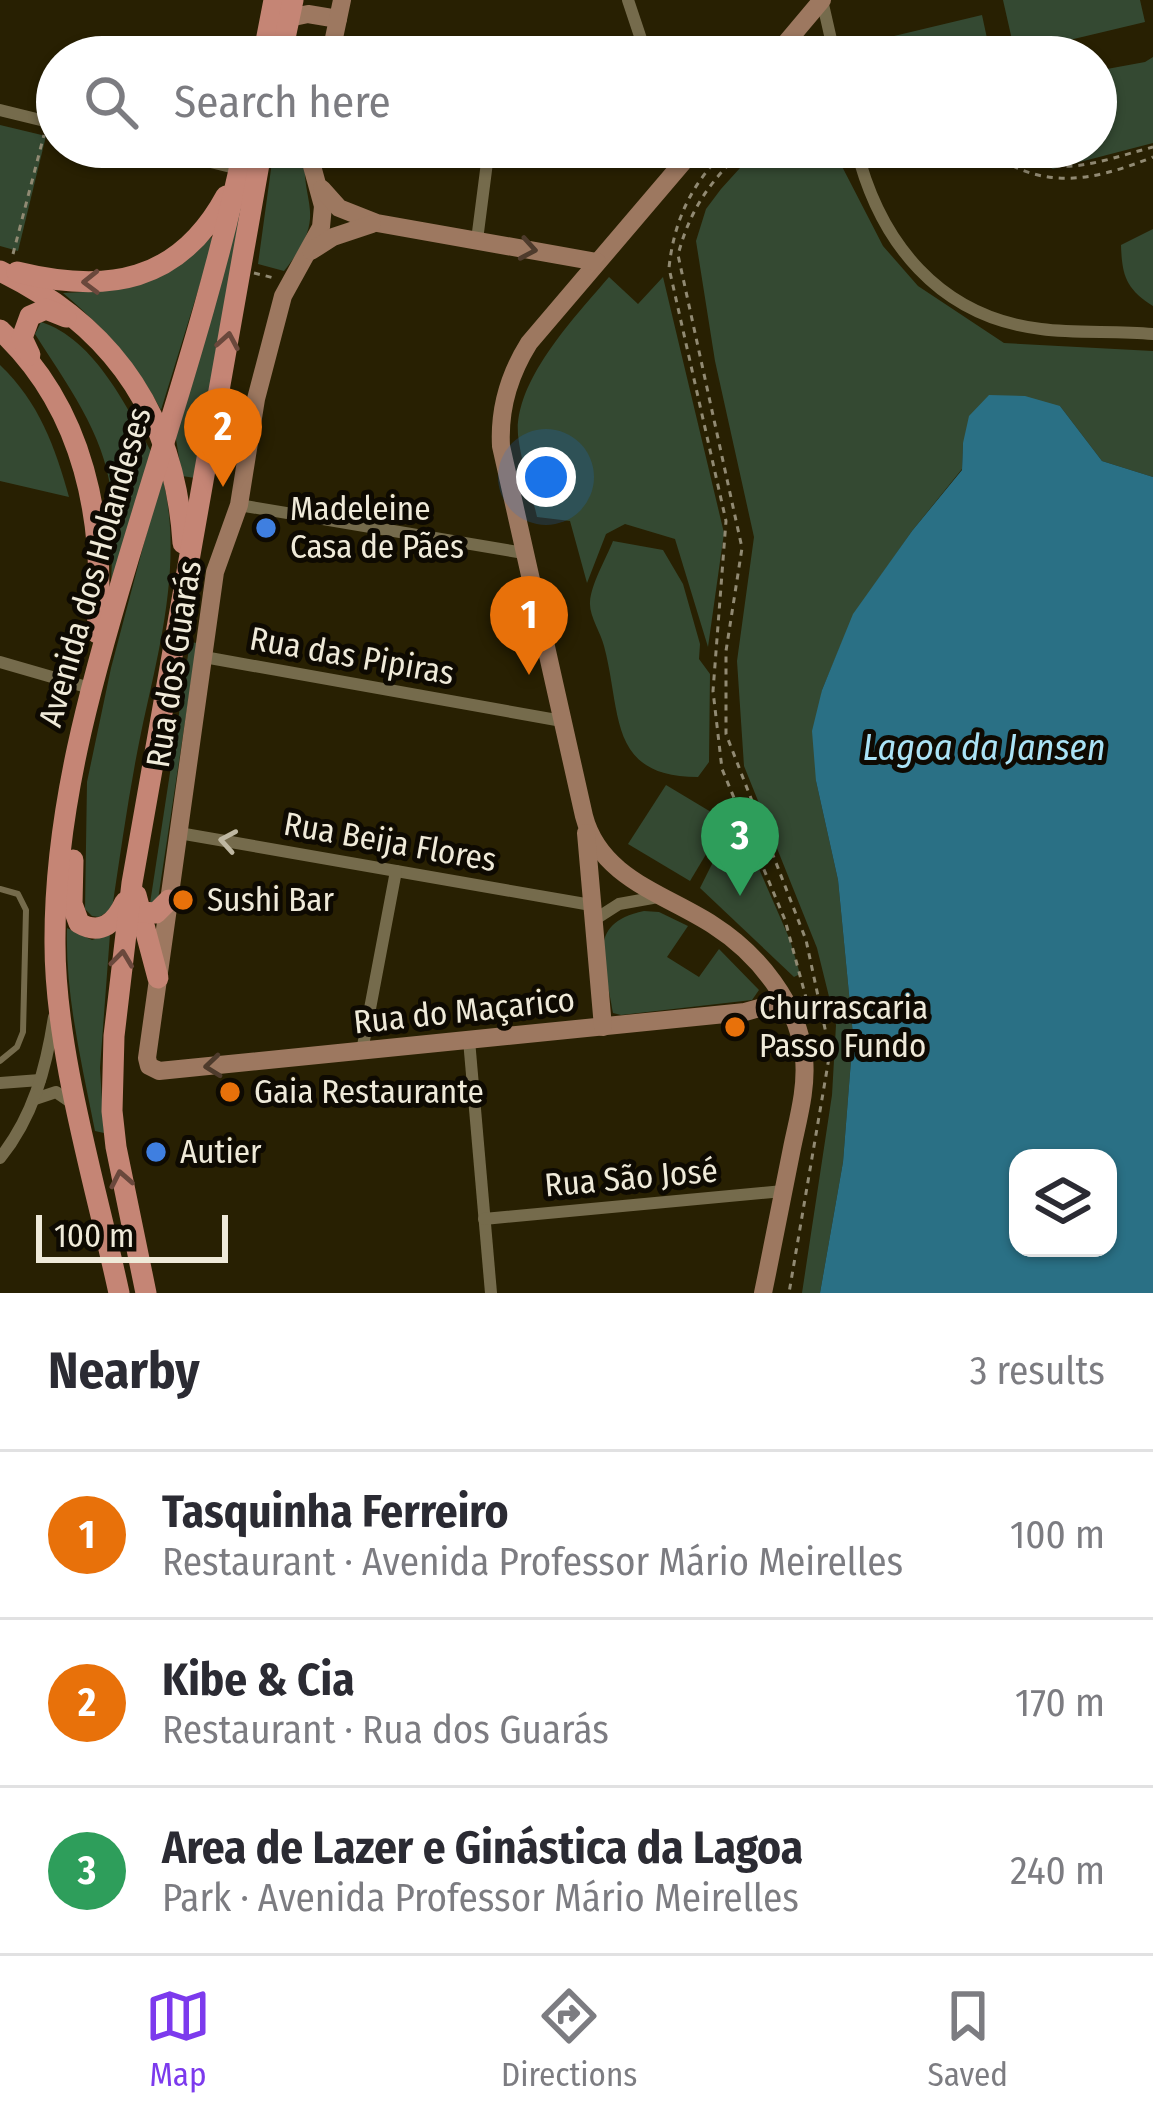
<!DOCTYPE html>
<meta charset="utf-8">
<style>
body{margin:0;font-family:"Fira Sans Condensed",sans-serif;background:#f2f2f3;color:#2b2b33}
.controls{position:absolute;right:36px;bottom:36px;display:grid;overflow:hidden;border-radius:24px;box-shadow:0 3px 9px #0004}
.controls button{width:108px;height:108px;display:grid;place-items:center;padding:0;border:0;border-bottom:3px solid #e1e1e2;background:#fff;color:#2b2b33;font:60px sans-serif}
.scale{position:absolute;left:36px;bottom:30px;width:192px;box-sizing:border-box;padding-left:12px;border:6px solid #efead9;border-top:0;font-size:33px;line-height:42px;white-space:nowrap;color:#efead9;-webkit-text-stroke:9px #0e0a02;paint-order:stroke}
.you{position:absolute;left:546px;top:477px;width:42px;height:42px;margin:-30px;border:9px solid #fff;border-radius:50%;background:#1a73e8;box-shadow:0 0 0 18px #1a73e833}
.badge{display:grid;place-items:center;width:78px;height:78px;border-radius:50%;background:#7c3aed;color:#fff;font-size:39px;font-weight:700}
.pin{position:absolute;translate:-50% -99px;filter:drop-shadow(0 3px 6px #0008)}
.pin::after{content:'';position:absolute;top:63px;width:42px;height:36px;background:inherit;clip-path:polygon(0 0,100% 0,50% 100%)}
.list{margin:0;padding:0;list-style:none}
h2{display:flex;justify-content:space-between;align-items:center;height:156px;margin:0;padding:0 48px;font-size:51px}
h2 small{font-size:39px;font-weight:400;color:#7c7c81}
.list li{display:grid;grid-template-columns:78px 1fr auto;gap:36px;align-items:center;box-sizing:border-box;height:168px;padding:0 48px;border-top:3px solid #e1e1e2}
.list b{display:block;font-size:45px;white-space:nowrap}
.list p{margin:0;font-size:39px;white-space:nowrap;color:#7c7c81}
.list em{font-size:39px;font-style:normal;color:#7c7c81}
.icon{flex:none;width:66px;height:66px;fill:none;stroke:currentColor;stroke-width:2;stroke-linecap:round;stroke-linejoin:round}
.map{position:relative;flex:none;width:1153px;height:1293px;overflow:hidden}
.search{position:absolute;background:#fff;box-shadow:0 3px 9px #0004;left:36px;right:36px;top:36px;height:132px;display:flex;align-items:center;gap:30px;box-sizing:border-box;padding:0 42px;border-radius:66px;color:#7c7c81;font-size:45px}
.sheet{height:660px;background:#fff}
nav{display:flex;justify-content:space-around;align-items:center;box-sizing:border-box;height:168px;border-top:3px solid #e1e1e2;background:#fff;font-size:33px;color:#7c7c81}
nav a{display:grid;justify-items:center;gap:6px}
nav .on{color:#7c3aed}
.map>svg:first-child{display:block}
.green{fill:#344932}
.water{fill:#2a7085;fill-rule:evenodd}
.lines{fill:none;stroke-linecap:round;stroke-linejoin:round}
.path{stroke:#918a73;stroke-width:3;stroke-dasharray:6 6;stroke-linecap:butt}
.lane{stroke:#756b4c;stroke-width:6}
.street{stroke:#756b4c;stroke-width:12}
.secondary{stroke:#9d7860;stroke-width:18}
.primary{stroke:#c58575;stroke-width:21}
.oneway{stroke:#4e3b2c}
.oneway2{stroke:#6a483c}
.oneway3{stroke:#beb7a1}
.shop-dot{fill:#3f7fe0;stroke:#0e0a02;stroke-width:4.5}
.food-dot{fill:#e8710a;stroke:#0e0a02;stroke-width:4.5}
.labels{text-anchor:middle;dominant-baseline:central;stroke-width:10;stroke-linejoin:round;paint-order:stroke}
.poi-label{font-size:33px;fill:#efead9;stroke:#0e0a02;text-anchor:start}
.street-label{font-size:33px;fill:#efead9;stroke:#0e0a02}
.water-label{font-size:36px;font-style:italic;fill:#aae3f6;stroke:#0e0a02}
</style>
<div class="map">
<svg width="1153" height="1293" viewBox="0 0 1153 1293">
<rect width="100%" height="100%" fill="#282002"/>
<g class="green">
<polygon points="1003,0 1140,0 1145,22 1015,53"/>
<polygon points="982,15 991,57 850,57 848,47"/>
<polygon points="1153,57 1153,143 1053,169 1013,147 1096,147 1096,71 1145,62"/>
<polygon points="0,125 46,136 18,251 0,246"/>
<polygon points="255,147 195,478 182,476 175,433"/>
<path d="M274,147H307C296,204 333,210 284,271L258,264Z"/>
<polygon points="780,147 832,147 883,246 918,286 1004,343 1153,351 1153,477 1102,461 1060,406 963,443 962,469 912,531 854,614 822,690 816,781 838,880 853,1035 843,1162 820,1293 802,1293 832,1095 836,1025 817,948 744,766 737,661 754,537 715,361 696,241 706,209 721,189 749,158"/>
<path d="M1153,229V306C1126,289 1122,276 1121,245Z"/>
<path d="M212,237L213,242L161,410C136,362 104,328 63,293L103,291L160,277Z"/>
<path d="M609,277L638,304L663,277L724,533L708,647L675,539L625,524L606,534L587,583L570,521L537,517C531,491 521,462 518,435C514,380 576,316 609,277Z"/>
<path d="M41,322C95,339 128,409 153,455L111,585C112,554 114,523 111,492C104,433 66,383 35,334Z"/>
<path d="M0,365C39,402 55,447 69,497L0,481Z"/>
<path d="M162,475C184,561 159,649 141,733C129,791 121,850 112,909L99,917L92,916L85,909L87,782L111,668Z"/>
<path d="M613,541L663,550L683,584L700,644L699,659L710,674L709,762L698,777C607,777 622,713 604,646C601,633 589,616 590,602C591,584 606,559 613,541Z"/>
<polygon points="190,642 197,643 157,906 149,910"/>
<polygon points="666,785 726,821 690,881 628,844"/>
<polygon points="736,816 790,940 800,974 794,977 700,888"/>
<path d="M644,911L659,912L688,926L667,957L699,977L719,949L759,990L752,1000L621,1015L613,1013C606,964 583,924 644,911Z"/>
<path d="M67,928L92,940L110,934L100,1068L104,1133L95,1131C82,1064 65,996 67,928Z"/>
</g>
<path class="water" d="M989,395L1025,396L1060,406L1102,461L1153,477V1293H820L843,1162L853,1035L838,880L816,781L812,731L822,690L853,614L912,531L962,470L963,443L969,416ZM1018,1158H1108V1248H1018Z"/>
<g class="lines">
<g class="path">
<path d="M730,147C693,180 674,219 669,268L726,521L713,691L722,769L785,920L812,1020"/>
<path d="M747,147C711,179 690,209 678,255L742,548L726,651V734L806,940L830,1052L789,1293"/>
<path d="M982,147C1040,191 1088,183 1153,157"/>
<path d="M998,147C1057,181 1093,163 1153,147"/>
<polyline points="13,254 44,135"/>
<polyline points="254,273 274,278"/>
</g>
<polyline class="lane" points="0,889 18,894 26,910 23,1032 17,1047 0,1061"/>
<g class="street">
<polyline points="628,0 647,57"/>
<polyline points="822,0 835,57"/>
<polyline points="0,110 57,124"/>
<polyline points="150,147 239,169"/>
<path d="M856,147C879,242 939,317 1041,329C1078,334 1116,330 1153,334"/>
<polyline points="477,240 489,147"/>
<polyline points="239,505 524,553"/>
<polyline points="204,657 562,721"/>
<polyline points="0,662 90,688"/>
<polyline points="179,833 591,905"/>
<polyline points="594,920 619,904 658,897"/>
<polyline points="469,1040 491,1293"/>
<polyline points="362,1051 396,871"/>
<polyline points="0,1083 40,1080"/>
<polyline points="35,1099 56,1092 75,1105"/>
<path d="M0,1158C33,1117 46,1069 54,1017"/>
<polyline points="484,1219 783,1191"/>
</g>
<g class="secondary">
<polyline points="289,18 308,14 338,19"/>
<polyline points="330,57 342,0"/>
<polyline points="774,57 822,0"/>
<polyline points="312,147 312,166 323,206 321,227 283,296 256,399 239,505 215,572 147,1058 149,1066 159,1071 745,1012 784,1001"/>
<path d="M696,147L529,343C509,375 499,409 501,446L584,816C600,878 665,894 713,925C757,953 799,1004 804,1058C807,1088 798,1119 792,1148C782,1197 773,1245 763,1293"/>
<polyline points="322,189 339,208 377,223 597,262"/>
<polyline points="311,251 333,237 372,224"/>
<polyline points="586,833 603,1027"/>
</g>
<g class="primary">
<polyline points="263,57 274,0"/>
<polyline points="281,57 293,0"/>
<path d="M0,271C114,326 175,417 183,543"/>
<path d="M17,272C107,294 179,283 226,196"/>
<path d="M0,330C85,409 106,522 97,633"/>
<polyline points="30,355 22,338 30,316 46,309 66,317"/>
<path d="M73,860L72,904L79,923C101,936 116,922 125,902"/>
<polyline points="136,895 158,978"/>
<polyline points="141,912 156,913 169,900"/>
<path d="M119,1293C96,1186 55,1052 55,944C54,813 91,683 128,560C169,423 215,287 244,147"/>
<polyline points="146,1293 116,1147 112,1111 114,1036 132,883 262,147"/>
</g>
</g>
<defs><path id="oneway-chevron" d="M-2-3.5L2.5 0L-2 3.5" fill="none" stroke-width="1.6" stroke-linecap="round" stroke-linejoin="round" transform="scale(3)"/></defs>
<g class="oneway">
<use href="#oneway-chevron" transform="translate(528 249) rotate(10)"/>
<use href="#oneway-chevron" transform="translate(213 1066) rotate(174)"/>
</g>
<g class="oneway2">
<use href="#oneway-chevron" transform="translate(91 282) rotate(179)"/>
<use href="#oneway-chevron" transform="translate(228 341) rotate(-80)"/>
<use href="#oneway-chevron" transform="translate(122 959) rotate(-83)"/>
<use href="#oneway-chevron" transform="translate(121 1179) rotate(-101)"/>
</g>
<use class="oneway3" href="#oneway-chevron" transform="translate(228 841) rotate(-170)"/>
<g class="shop-dot">
<circle cx="266" cy="528" r="12"/>
<circle cx="156" cy="1152" r="12"/>
</g>
<g class="food-dot">
<circle cx="183" cy="900" r="12"/>
<circle cx="735" cy="1027" r="12"/>
<circle cx="230" cy="1092" r="12"/>
</g>
<g class="labels">
<g class="poi-label">
<text x="290" y="509">Madeleine<tspan x="290" dy="38">Casa de Pães</tspan></text>
<text x="207" y="900">Sushi Bar</text>
<text x="759" y="1008">Churrascaria<tspan x="759" dy="38">Passo Fundo</tspan></text>
<text x="254" y="1092">Gaia Restaurante</text>
<text x="180" y="1152">Autier</text>
</g>
<g class="street-label">
<text transform="translate(95 567) rotate(-74)">Avenida dos Holandeses</text>
<text transform="translate(352 656) rotate(10)">Rua das Pipiras</text>
<text transform="translate(174 664) rotate(-81)">Rua dos Guarás</text>
<text transform="translate(390 842) rotate(10)">Rua Beija Flores</text>
<text transform="translate(464 1011) rotate(-6)">Rua do Maçarico</text>
<text transform="translate(631 1178) rotate(-5)">Rua São José</text>
</g>
<g class="water-label">
<text x="984" y="748">Lagoa da Jansen</text>
</g>
</g>
</svg>
<div class="controls">
<button><svg class="icon" aria-label="layers" viewBox="0 0 24 24"><path d="M12 4l9 5-9 5-9-5zM3 14l9 5 9-5"/></svg></button>
</div>
<div class="scale">100 m</div>
<div class="you"></div>
<div class="pin badge" style="left:529px;top:675px;background:#e8710a">1</div>
<div class="pin badge" style="left:223px;top:487px;background:#e8710a">2</div>
<div class="pin badge" style="left:740px;top:896px;background:#2e9e5b">3</div>
<div class="search"><svg class="icon" aria-label="search" viewBox="0 0 24 24"><circle cx="10" cy="10" r="6"/><path d="M15 15l6 6"/></svg>Search here</div>
</div>
<section class="sheet">
<h2>Nearby<small>3 results</small></h2>
<ul class="list">
<li><span class="badge" style="background:#e8710a">1</span><div><b>Tasquinha Ferreiro</b><p>Restaurant · Avenida Professor Mário Meirelles</p></div><em>100 m</em></li>
<li><span class="badge" style="background:#e8710a">2</span><div><b>Kibe &amp; Cia</b><p>Restaurant · Rua dos Guarás</p></div><em>170 m</em></li>
<li><span class="badge" style="background:#2e9e5b">3</span><div><b>Area de Lazer e Ginástica da Lagoa</b><p>Park · Avenida Professor Mário Meirelles</p></div><em>240 m</em></li>
</ul>
</section>
<nav>
<a class="on"><svg class="icon" aria-label="map" viewBox="0 0 24 24"><path d="M3 6l6-2 6 2 6-2v14l-6 2-6-2-6 2zM9 4v14M15 6v14"/></svg>Map</a>
<a><svg class="icon" aria-label="directions" viewBox="0 0 24 24"><path d="M12 3l9 9-9 9-9-9zM9 14v-3h6M13 9l2 2-2 2"/></svg>Directions</a>
<a><svg class="icon" aria-label="saved" viewBox="0 0 24 24"><path d="M7 4h10v16l-5-4-5 4z"/></svg>Saved</a>
</nav>
